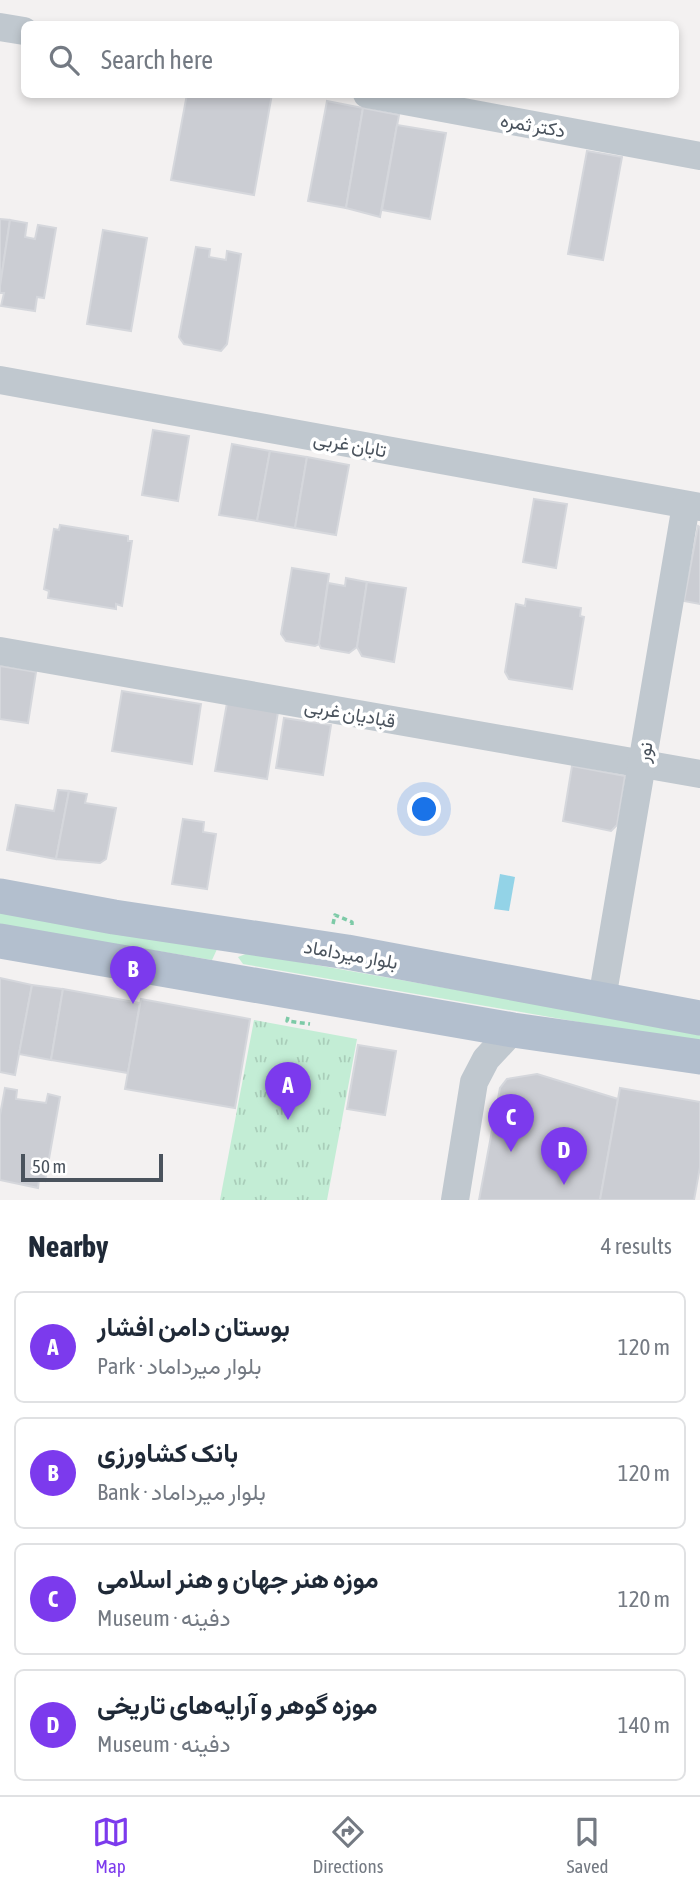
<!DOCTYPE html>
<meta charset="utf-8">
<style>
body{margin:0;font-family:"Asap Condensed",Vazirmatn,sans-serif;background:#f2f2f3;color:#1f2937}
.scale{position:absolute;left:21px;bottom:18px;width:142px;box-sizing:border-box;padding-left:7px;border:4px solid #4a535d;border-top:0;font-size:19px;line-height:24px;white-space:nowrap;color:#4a535d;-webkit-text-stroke:5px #fff;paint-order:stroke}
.you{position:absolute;left:425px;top:810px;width:24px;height:24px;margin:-18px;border:5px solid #fff;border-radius:50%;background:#1a73e8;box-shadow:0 0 0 10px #1a73e833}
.badge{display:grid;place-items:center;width:46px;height:46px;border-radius:50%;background:#7c3aed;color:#fff;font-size:23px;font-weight:700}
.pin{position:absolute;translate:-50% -58px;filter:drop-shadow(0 2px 4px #0008)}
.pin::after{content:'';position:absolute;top:37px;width:24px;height:21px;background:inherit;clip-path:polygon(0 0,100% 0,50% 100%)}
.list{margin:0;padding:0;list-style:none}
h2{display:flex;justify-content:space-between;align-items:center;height:91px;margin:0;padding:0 28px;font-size:30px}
h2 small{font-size:23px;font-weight:400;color:#747a83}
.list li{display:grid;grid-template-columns:46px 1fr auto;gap:21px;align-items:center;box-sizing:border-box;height:112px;margin:0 14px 14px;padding:0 14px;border:2px solid #e0e1e3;border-radius:10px}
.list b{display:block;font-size:26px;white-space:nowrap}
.list p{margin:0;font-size:23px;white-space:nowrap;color:#747a83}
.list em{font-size:23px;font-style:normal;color:#747a83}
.icon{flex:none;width:38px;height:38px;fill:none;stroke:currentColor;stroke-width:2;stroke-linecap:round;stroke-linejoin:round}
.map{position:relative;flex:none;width:700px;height:1200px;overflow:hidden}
.search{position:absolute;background:#fff;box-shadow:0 4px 10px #0003;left:21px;right:21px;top:21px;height:77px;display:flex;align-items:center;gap:18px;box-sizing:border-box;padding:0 24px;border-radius:10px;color:#747a83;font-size:26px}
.sheet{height:595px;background:#fff}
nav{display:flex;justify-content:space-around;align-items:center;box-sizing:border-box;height:98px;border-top:2px solid #e0e1e3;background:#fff;font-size:19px;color:#747a83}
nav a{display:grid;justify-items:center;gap:4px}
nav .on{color:#7c3aed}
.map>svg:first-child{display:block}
.grass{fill:#c3edd5}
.park{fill:url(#park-tufts)}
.water{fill:#93d3e7}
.building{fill:#cbcdd3;stroke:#d5d7dc;stroke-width:2}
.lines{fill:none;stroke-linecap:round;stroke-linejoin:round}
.path{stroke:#7dcaa7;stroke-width:3.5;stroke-dasharray:5 3.5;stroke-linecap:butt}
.minor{stroke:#c0c8cf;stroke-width:28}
.major{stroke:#b3bfce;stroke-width:35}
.labels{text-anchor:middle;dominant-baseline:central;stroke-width:7;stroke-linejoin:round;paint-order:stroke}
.street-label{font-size:19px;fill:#4a535d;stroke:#fff}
</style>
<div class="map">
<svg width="700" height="1200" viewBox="0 0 700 1200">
<defs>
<pattern id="park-tufts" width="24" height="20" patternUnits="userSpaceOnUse" patternTransform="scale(1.75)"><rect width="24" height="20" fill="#c3edd5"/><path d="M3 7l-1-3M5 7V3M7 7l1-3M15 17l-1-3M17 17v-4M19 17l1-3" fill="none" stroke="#a9cdb9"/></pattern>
</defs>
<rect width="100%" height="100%" fill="#f3f1f1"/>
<g class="grass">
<polygon points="0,905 218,947 212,960 0,925"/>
<polygon points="248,953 700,1033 700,1043 243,964 238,957"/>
</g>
<polygon class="park" points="254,1020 357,1039 327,1200 220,1200"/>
<polygon class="water" points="500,874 515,877 509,911 494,909"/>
<g class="building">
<polygon points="187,94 272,94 254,195 171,180"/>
<polygon points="327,101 363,108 346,208 308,201"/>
<polygon points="363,108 399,115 380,217 346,208"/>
<polygon points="397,125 446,133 430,219 382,210"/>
<polygon points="587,151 622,157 603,260 568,254"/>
<polygon points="0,219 10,220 0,286"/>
<polygon points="10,220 27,223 25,237 35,239 38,225 56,228 44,298 37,297 35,311 1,306 4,293 0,293 0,286"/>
<polygon points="103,230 147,238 131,331 87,324"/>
<polygon points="196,247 210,249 209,257 226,260 227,251 241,254 227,344 221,351 184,344 179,337"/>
<polygon points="153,430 189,436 178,501 142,495"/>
<polygon points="232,444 270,451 257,521 219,515"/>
<polygon points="270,451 307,457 295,528 257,521"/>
<polygon points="307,457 349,465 336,535 295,528"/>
<polygon points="534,499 567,504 556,568 523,562"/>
<polygon points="60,525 128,536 128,541 132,541 122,606 116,604 116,609 48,598 49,591 44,589 54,529 59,530"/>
<polygon points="698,526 700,527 700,604 684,601"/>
<polygon points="292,568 329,574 319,644 315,646 286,641 281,634"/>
<polygon points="346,578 367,582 357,647 349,653 321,648 319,644 328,583 345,586"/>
<polygon points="367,582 406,588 394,662 362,656 357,647"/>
<polygon points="526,599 581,608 580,616 584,617 572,689 509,679 505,672 516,604 525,606"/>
<polygon points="0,666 36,672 28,723 0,719"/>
<polygon points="122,691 201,704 192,764 112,751"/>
<polygon points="227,703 278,712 267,779 215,771"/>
<polygon points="284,718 331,725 323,775 276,768"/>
<polygon points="572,766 625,776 617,825 611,831 563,821"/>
<polygon points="58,790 69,791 56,859 7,850 16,805 54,811"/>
<polygon points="69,791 87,794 85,803 116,808 106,859 100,863 56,859"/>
<polygon points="183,819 204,822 203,832 216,834 207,889 172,884"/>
<polygon points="0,978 32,985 15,1075 0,1072"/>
<polygon points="32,985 63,989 51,1060 19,1054"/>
<polygon points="63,989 140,1003 128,1073 51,1060"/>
<polygon points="141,999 250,1019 235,1108 125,1089"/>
<polygon points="358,1045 396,1051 385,1115 347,1109"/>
<polygon points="537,1074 618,1099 600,1200 479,1200 500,1088 507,1079"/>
<polygon points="5,1088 17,1090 16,1099 46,1103 48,1094 60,1097 45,1181 39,1180 38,1188 0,1180 0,1115"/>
<polygon points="620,1088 700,1102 700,1167 694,1200 600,1200"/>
</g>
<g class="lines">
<g class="path">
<polyline points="333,924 335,915 352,922 352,926"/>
<polyline points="288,1017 287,1021 310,1024"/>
</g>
<g class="minor">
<polyline points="0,27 24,31"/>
<polyline points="367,94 700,156"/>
<polyline points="0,380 700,507"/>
<polyline points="0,651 700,774"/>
<polyline points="602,999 686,505"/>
<polyline points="455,1200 474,1082 486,1059 513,1030"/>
</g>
<g class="major">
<polyline points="0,896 114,917 347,952 700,1018"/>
<polyline points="0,941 513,1030 700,1057"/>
</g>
</g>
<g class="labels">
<g class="street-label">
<text transform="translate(533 125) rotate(10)">دکتر ثمره</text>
<text transform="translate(350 444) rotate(10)">تابان غربی</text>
<text transform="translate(350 713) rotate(10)">قبادیان غربی</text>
<text transform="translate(644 752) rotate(-80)">نور</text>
<text transform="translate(351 954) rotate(10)">بلوار میرداماد</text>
</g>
</g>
</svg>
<div class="scale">50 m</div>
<div class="you"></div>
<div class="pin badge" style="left:288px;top:1120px">A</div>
<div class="pin badge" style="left:133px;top:1004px">B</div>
<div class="pin badge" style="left:511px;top:1152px">C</div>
<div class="pin badge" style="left:564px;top:1185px">D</div>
<div class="search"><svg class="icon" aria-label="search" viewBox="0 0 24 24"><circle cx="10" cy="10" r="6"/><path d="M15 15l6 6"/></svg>Search here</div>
</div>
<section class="sheet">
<h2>Nearby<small>4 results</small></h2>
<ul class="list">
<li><span class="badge">A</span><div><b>بوستان دامن افشار</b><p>Park · بلوار میرداماد</p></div><em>120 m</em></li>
<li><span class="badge">B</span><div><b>بانک کشاورزی</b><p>Bank · بلوار میرداماد</p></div><em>120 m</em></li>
<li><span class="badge">C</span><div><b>موزه هنر جهان و هنر اسلامی</b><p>Museum · دفینه</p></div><em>120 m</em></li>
<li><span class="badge">D</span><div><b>موزه گوهر و آرایه‌های تاریخی</b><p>Museum · دفینه</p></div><em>140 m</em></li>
</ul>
</section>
<nav>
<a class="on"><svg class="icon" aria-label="map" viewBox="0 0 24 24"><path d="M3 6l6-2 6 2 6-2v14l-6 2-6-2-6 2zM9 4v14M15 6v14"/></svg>Map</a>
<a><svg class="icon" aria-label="directions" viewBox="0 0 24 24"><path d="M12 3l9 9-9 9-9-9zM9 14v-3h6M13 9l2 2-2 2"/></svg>Directions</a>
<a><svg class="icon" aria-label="saved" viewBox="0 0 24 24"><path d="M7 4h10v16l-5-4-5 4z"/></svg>Saved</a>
</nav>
